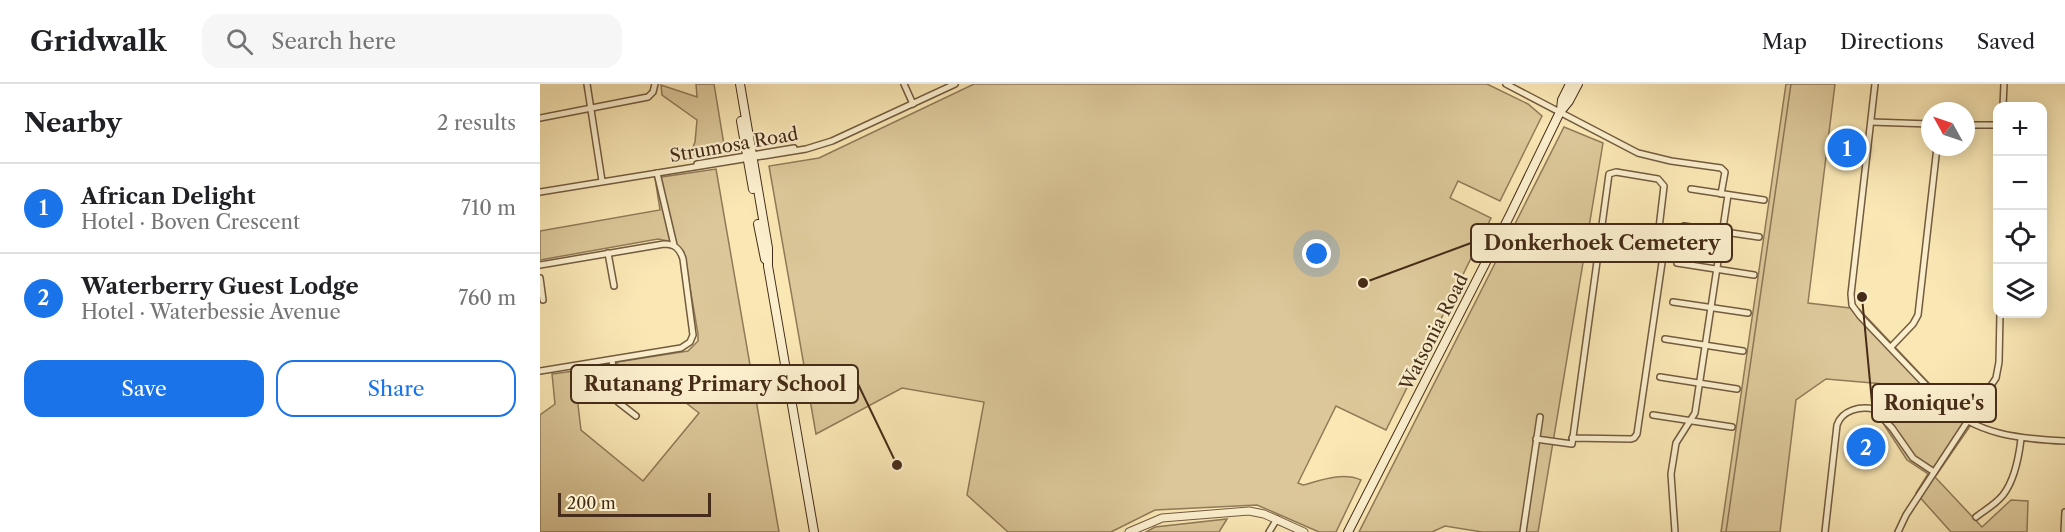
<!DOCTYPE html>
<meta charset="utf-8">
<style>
body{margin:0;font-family:"Libre Caslon Text",serif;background:#f6f6f6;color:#202124}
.controls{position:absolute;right:18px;top:18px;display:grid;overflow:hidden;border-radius:12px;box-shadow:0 3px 15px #0003}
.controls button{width:54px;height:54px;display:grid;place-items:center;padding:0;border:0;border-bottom:2px solid #e0e0e0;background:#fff;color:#202124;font:30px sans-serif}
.compass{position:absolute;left:1381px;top:18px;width:54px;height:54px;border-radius:50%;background:#fff;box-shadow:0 3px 15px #0003;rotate:310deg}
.scale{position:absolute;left:18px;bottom:15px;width:153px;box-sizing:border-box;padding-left:6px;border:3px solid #462c18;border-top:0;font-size:16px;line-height:21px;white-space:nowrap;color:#462c18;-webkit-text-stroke:4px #fbefce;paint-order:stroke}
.you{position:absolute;left:777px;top:170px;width:21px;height:21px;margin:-15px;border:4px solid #fff;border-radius:50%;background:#1a73e8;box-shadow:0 0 0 9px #1a73e833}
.badge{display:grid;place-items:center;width:39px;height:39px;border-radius:50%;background:#1a73e8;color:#fff;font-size:20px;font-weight:700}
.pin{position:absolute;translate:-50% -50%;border:3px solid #fff;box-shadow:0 2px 6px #0006}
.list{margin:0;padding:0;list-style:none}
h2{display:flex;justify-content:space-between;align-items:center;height:78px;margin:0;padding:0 24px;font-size:26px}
h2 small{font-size:20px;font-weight:400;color:#757577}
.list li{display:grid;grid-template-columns:39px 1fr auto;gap:18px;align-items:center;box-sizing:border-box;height:90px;padding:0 24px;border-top:2px solid #e0e0e0}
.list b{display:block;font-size:22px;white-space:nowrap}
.list p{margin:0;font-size:20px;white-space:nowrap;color:#757577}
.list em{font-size:20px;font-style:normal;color:#757577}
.actions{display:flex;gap:12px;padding:18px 24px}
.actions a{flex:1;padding:14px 0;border:2px solid #1a73e8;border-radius:18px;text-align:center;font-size:21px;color:#1a73e8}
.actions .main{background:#1a73e8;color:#fff}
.icon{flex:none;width:33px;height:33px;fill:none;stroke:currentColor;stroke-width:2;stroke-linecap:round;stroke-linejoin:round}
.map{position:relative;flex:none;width:1525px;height:448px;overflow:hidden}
header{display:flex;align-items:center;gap:36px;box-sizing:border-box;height:84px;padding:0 30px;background:#fff;border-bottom:2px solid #e0e0e0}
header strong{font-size:28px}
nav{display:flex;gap:33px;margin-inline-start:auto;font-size:21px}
.search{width:420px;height:54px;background:#f6f6f6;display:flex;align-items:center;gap:15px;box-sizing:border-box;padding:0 21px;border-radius:18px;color:#757577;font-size:22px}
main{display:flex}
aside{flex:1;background:#fff}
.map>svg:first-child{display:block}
.green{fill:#dbc799;stroke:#907a58;stroke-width:1.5}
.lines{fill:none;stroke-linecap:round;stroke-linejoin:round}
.stream{stroke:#8d7656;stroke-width:1.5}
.minor-casing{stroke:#735b3f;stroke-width:8}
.tertiary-casing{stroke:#735b3f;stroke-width:9}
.secondary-casing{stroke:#462c18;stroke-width:10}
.minor{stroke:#fbefce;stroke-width:5}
.tertiary{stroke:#fbefce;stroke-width:7}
.secondary{stroke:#fbefce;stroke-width:8}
.labels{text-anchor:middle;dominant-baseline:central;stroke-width:4.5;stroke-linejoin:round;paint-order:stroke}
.street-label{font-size:18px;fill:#462c18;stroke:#fbefce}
.leader{fill:none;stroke:#462c18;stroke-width:2}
.callout-dot{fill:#462c18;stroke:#fbefce;stroke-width:2}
.callout{fill:#fbefce;stroke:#462c18;stroke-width:2}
.callout-label{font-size:20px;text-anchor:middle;font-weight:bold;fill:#462c18}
</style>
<header>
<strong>Gridwalk</strong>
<div class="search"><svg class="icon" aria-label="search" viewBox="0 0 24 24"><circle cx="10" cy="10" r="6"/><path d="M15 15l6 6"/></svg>Search here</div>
<nav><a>Map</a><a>Directions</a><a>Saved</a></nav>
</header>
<main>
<aside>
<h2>Nearby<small>2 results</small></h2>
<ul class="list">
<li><span class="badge">1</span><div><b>African Delight</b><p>Hotel · Boven Crescent</p></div><em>710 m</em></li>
<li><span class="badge">2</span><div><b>Waterberry Guest Lodge</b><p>Hotel · Waterbessie Avenue</p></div><em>760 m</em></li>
</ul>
<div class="actions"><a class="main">Save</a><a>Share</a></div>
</aside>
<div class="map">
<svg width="1525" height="448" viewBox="0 0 1525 448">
<rect width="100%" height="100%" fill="#f9e7b4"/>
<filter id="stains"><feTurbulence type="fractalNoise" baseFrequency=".00333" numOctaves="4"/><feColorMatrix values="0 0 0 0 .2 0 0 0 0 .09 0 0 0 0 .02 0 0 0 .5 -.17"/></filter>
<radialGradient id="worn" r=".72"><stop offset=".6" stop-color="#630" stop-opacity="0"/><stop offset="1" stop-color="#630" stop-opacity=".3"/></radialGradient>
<g class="green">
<polygon points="156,0 174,0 185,67 149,73 155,58 157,36 122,11 121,1 157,13"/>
<path d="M434,0H947L988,20L1002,32L960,117L918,97L910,114L951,134L846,346L796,322L758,399L763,401C782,396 802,388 821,396L796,448H779L717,421L615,426L571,448H468L427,411L444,318L362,304L276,350L229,82L279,74Z"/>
<polygon points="1246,0 1295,0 1268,219 1319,225 1405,316 1433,338 1395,393 1442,443 1471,416 1488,417 1487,448 1411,448 1376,409 1388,390 1367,376 1341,336 1344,300 1286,295 1256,316 1240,448 1181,448"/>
<polygon points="1024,43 1063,59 998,448 942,448 905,442 892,448 819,448"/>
<path d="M176,85L239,448H0V331L15,320L12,290L34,287L41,346L103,397L159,329L127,304L125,293L81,300L77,278L148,267L158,257V250L144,168C137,159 130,157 118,155L0,176V147L120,126L115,94Z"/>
<polygon points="687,435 679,448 606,448 615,443"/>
</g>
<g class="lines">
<polyline class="stream" points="1186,448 1251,0"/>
<defs>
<g id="minor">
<polyline points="47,0 62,97"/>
<polyline points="364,0 373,20"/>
<polyline points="966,0 1098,69 1131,77 1181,84 1185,88 1181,110"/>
<path d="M1335,0L1311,210L1312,221L1320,232L1402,318C1436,351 1480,355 1525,357"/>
<polyline points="1463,22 1464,0"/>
<polyline points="0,34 108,13 113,8 115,0"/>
<polyline points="1331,38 1390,40"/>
<polyline points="1426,41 1458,41"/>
<polyline points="157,80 254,64"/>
<polyline points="117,89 134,161"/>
<polyline points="1151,105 1224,116"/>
<polyline points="0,108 266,65 292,57 415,0"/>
<polyline points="1144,142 1219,153"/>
<polyline points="68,169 74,202"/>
<polyline points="1137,179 1214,191"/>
<path d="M0,181L124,160C135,160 140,165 143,175L153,251L150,258L141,264L0,287"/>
<polyline points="0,194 3,216"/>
<polyline points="1133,218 1208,229"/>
<polyline points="1125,255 1203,267"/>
<polyline points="1351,263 1373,240 1378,231 1397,63"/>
<polyline points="72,276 78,318 96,332"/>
<polyline points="1120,293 1197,305"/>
<polyline points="1113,331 1192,343"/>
<polyline points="996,355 1032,360 1069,90 1076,88 1118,95 1124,102 1119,144 1124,165 1097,350 1094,354 1091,355 1032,354"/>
<path d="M1436,433C1445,426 1456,420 1463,411C1474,397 1479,372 1481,355"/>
<polyline points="729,448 737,435"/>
<polyline points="983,448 1000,333"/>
<polyline points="1135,448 1131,390 1136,359 1155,329 1188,111"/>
<path d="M1285,448L1297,341C1302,326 1320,322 1334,325L1352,344L1373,374L1394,388"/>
<polyline points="1358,448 1366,431 1456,294 1459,278 1460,230"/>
<polyline points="1524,448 1525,428"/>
</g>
<polyline id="tertiary" points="589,448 622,434 709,427 724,430 764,448"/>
<g id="secondary">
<polyline points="200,0 228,164 228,182 274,448"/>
<polyline points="1021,26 1022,16 1030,0"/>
<polyline points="201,37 213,105"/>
<polyline points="218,140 225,175"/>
<polyline points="808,448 970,131 1020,28 1029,17 1038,0"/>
</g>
</defs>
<use href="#minor" class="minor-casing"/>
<use href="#tertiary" class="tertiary-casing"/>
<use href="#secondary" class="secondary-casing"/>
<use href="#minor" class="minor"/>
<use href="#tertiary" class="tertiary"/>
<use href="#secondary" class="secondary"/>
</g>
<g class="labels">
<g class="street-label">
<text transform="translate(194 61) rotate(-10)">Strumosa Road</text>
<text transform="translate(894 248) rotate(-63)">Watsonia Road</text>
</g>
</g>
<path class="leader" d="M823 199L931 159M357 381L318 300M1322 213L1332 319"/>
<g class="callout-dot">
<circle cx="823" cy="199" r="6"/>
<circle cx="357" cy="381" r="6"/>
<circle cx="1322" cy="213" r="6"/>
</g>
<g class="callout">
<rect x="931" y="140" width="261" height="38" rx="6"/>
<rect x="31" y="281" width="287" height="38" rx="6"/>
<rect x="1332" y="300" width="124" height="38" rx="6"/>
</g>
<g class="callout-label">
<text x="1062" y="166">Donkerhoek Cemetery</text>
<text x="175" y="307">Rutanang Primary School</text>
<text x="1394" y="326">Ronique's</text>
</g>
<rect width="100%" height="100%" filter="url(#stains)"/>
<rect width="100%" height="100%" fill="url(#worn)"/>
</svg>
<div class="controls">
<button>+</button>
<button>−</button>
<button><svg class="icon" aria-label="locate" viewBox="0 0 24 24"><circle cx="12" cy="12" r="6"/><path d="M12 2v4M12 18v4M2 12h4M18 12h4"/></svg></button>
<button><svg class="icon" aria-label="layers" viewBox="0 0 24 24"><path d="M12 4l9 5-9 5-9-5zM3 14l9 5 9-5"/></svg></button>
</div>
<svg class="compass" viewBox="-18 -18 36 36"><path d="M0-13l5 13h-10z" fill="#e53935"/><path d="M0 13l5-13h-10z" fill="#757577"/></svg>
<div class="scale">200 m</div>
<div class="you"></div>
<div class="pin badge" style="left:1307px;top:64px">1</div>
<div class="pin badge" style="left:1326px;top:363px">2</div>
</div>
</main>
